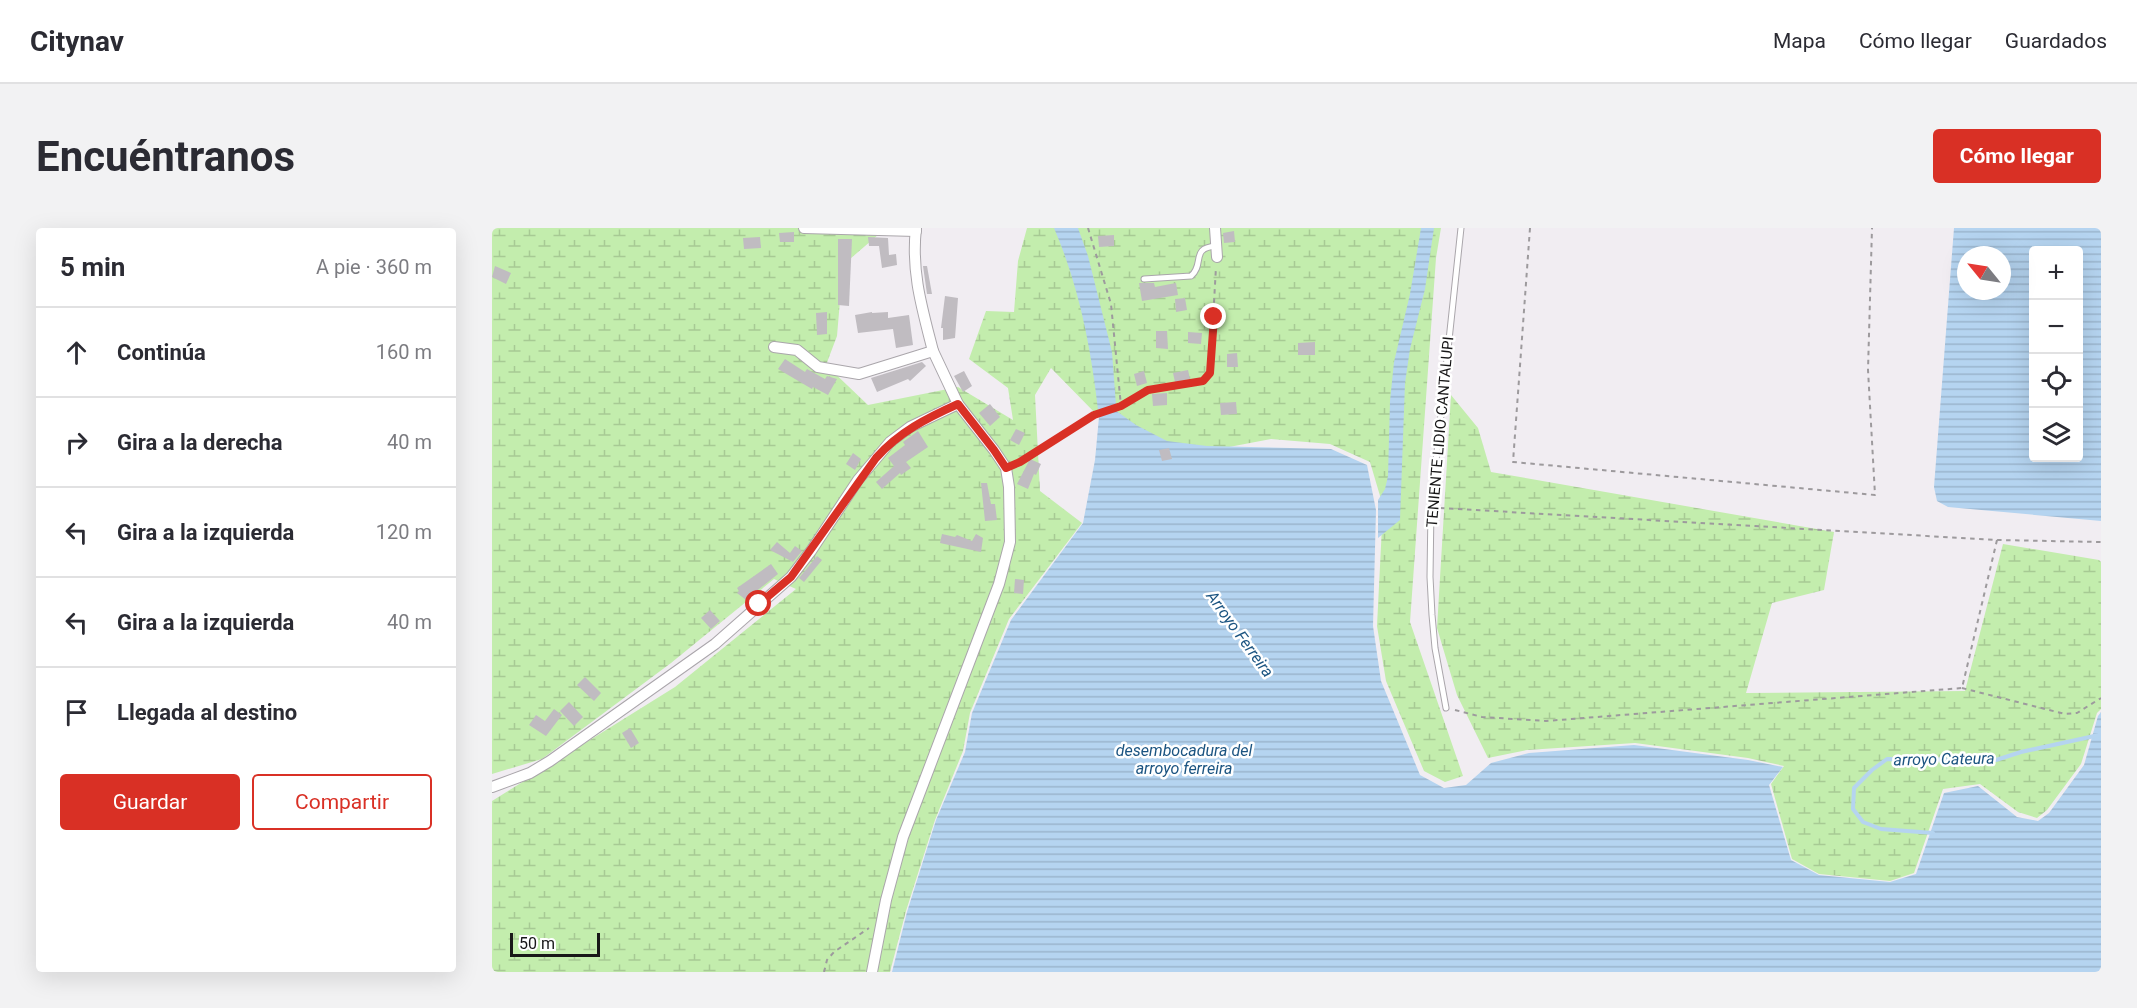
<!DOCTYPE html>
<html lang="es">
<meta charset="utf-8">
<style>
body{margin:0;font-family:Roboto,sans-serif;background:#f2f2f3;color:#2b2b33}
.controls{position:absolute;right:18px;top:18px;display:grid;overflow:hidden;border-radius:6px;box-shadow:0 6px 24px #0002}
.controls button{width:54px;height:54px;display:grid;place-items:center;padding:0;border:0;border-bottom:2px solid #e1e1e2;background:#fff;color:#2b2b33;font:30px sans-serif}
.compass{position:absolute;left:1465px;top:18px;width:54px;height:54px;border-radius:50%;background:#fff;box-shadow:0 6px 24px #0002;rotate:300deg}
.scale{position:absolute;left:18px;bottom:15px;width:90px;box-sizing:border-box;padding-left:6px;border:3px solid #181718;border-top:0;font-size:16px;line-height:21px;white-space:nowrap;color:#181718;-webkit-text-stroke:4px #fff;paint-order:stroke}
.stop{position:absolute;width:18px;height:18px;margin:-14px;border:4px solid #d93025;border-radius:50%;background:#fff}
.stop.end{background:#d93025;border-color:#fff;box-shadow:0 2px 6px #0008}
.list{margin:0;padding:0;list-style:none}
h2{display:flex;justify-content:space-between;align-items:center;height:78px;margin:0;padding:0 24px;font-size:26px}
h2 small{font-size:20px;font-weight:400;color:#7c7c81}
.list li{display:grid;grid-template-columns:39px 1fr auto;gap:18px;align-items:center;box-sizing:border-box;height:90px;padding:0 24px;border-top:2px solid #e1e1e2}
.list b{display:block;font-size:22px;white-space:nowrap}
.list em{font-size:20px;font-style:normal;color:#7c7c81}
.actions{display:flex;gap:12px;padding:18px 24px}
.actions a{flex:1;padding:14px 0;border:2px solid #d93025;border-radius:6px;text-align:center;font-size:21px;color:#d93025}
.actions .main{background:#d93025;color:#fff}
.icon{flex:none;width:33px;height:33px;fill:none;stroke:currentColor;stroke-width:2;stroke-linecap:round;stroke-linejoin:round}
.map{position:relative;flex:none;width:1609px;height:744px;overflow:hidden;border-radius:6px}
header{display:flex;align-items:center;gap:36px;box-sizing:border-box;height:84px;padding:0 30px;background:#fff;border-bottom:2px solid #e1e1e2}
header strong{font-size:28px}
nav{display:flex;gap:33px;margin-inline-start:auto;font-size:21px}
.intro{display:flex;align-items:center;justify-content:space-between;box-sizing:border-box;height:144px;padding:0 36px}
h1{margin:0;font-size:42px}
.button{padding:15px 27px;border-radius:6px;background:#d93025;color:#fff;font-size:21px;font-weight:700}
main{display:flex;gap:36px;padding:0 36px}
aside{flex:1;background:#fff;border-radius:6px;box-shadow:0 6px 24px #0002}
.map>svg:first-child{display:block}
.wetland{fill:url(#wetland-marsh)}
.water{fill:url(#water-rules);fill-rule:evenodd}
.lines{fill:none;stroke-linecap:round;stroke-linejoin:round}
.stream{stroke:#b5d4f0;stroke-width:4}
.building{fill:#c0bcc1}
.lane-casing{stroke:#aaa6ab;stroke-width:7}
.street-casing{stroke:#aaa6ab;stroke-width:12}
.path{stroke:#9d9a9d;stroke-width:2;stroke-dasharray:4.5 4.5;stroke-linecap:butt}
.lane{stroke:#fff;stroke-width:5}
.street{stroke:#fff;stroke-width:10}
.route{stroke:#d93025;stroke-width:8}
.labels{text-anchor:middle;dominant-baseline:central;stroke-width:5;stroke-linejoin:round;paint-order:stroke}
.street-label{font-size:15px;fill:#181718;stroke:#fff}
.water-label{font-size:16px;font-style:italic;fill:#1b5481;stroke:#fff}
</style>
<header>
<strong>Citynav</strong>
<nav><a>Mapa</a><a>Cómo llegar</a><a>Guardados</a></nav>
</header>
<div class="intro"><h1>Encuéntranos</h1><a class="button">Cómo llegar</a></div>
<main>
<aside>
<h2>5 min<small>A pie · 360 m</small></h2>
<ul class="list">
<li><svg class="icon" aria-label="ahead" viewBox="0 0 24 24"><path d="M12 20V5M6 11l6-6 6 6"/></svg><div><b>Continúa</b></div><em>160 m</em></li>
<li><svg class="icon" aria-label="right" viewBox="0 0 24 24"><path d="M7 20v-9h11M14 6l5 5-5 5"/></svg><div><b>Gira a la derecha</b></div><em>40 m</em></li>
<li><svg class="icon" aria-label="left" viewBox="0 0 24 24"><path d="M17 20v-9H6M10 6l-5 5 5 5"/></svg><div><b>Gira a la izquierda</b></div><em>120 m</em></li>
<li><svg class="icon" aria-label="left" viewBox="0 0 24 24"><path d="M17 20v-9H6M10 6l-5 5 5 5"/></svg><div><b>Gira a la izquierda</b></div><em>40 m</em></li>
<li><svg class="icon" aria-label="arrive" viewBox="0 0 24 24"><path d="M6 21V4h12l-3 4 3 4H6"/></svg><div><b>Llegada al destino</b></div></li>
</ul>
<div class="actions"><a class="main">Guardar</a><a>Compartir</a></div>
</aside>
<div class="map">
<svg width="1609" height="744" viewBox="0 0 1609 744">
<defs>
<pattern id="wetland-marsh" width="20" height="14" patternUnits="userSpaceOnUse" patternTransform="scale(1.5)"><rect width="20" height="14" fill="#c3edad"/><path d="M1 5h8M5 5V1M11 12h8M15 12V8" fill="none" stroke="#a7ca94"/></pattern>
<pattern id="water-rules" width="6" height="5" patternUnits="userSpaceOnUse" patternTransform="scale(1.5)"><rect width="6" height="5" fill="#b5d4f0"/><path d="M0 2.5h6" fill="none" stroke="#9bb5cd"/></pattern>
</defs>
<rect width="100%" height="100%" fill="#f1edf2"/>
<g class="wetland">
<polygon points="0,0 394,0 351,37 345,108 334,137 376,177 466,159 521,192 516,160 477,131 494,83 522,84 526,33 535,0 949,0 944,30 918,394 971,548 953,554 932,543 894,453 885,398 891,278 878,234 838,216 779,211 716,223 677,221 642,201 623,181 606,188 559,140 543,167 548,263 590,295 517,391 478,485 471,523 443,592 414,683 398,744 0,744 0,573 183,459 304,361 282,351 179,435 50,531 0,546"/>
<polygon points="959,167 986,200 999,244 1342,304 1332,362 1280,375 1254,465 1473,463 1511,316 1607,332 1609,334 1609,481 1605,485 1589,536 1555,582 1545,590 1526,584 1488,556 1451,561 1422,645 1398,653 1327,646 1300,631 1279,556 1292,538 1256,530 1143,515 1035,522 996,530 965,467 945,400"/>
</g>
<g class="water">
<path d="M562,0H586L596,28L620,124L624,177L606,182C599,120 587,58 562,0Z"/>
<polygon points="929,0 942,0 933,61 918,121 913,155 908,292 886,310 886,272 893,261 896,248 898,173 902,134 918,66"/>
<path d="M1462,0H1609V293L1456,279L1445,273L1442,259ZM1586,22V230H1542V22ZM1474,27H1510V63H1474Z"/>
<polygon points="623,182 644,197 675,213 715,218 839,221 875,237 884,282 881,398 889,453 928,547 952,560 974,557 999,535 1037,525 1142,517 1256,532 1291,539 1277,557 1299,632 1327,647 1398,654 1424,646 1452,565 1486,558 1525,589 1546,593 1557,585 1592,537 1606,488 1609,484 1609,744 400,744 415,684 444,592 473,524 480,485 519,392 591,295 603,232 607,189"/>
</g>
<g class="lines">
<polyline class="stream" points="1441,605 1389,601 1371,594 1361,581 1362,560 1380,542 1395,531 1504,532 1529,524 1607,507 1609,505"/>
</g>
<g class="building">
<polygon points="742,3 743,14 732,15 731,5"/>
<polygon points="302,4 302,14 288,14 287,5"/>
<polygon points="622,7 622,18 607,19 606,8"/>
<polygon points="268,9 269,20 252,21 251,10"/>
<polygon points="376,9 396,10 397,27 404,26 405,37 390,40 387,18 377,18"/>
<polygon points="346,11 360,11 357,78 346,77"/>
<polygon points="3,38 19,45 14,56 0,49"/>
<polygon points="431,38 435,38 440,66 435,66"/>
<polygon points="647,55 662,55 663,59 684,55 686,67 650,73"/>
<polygon points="453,68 466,70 463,110 451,112 451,100 449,100"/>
<polygon points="693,70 695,82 684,84 683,71"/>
<polygon points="335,84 335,106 325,107 324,85"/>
<polygon points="380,84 380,85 396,84 396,90 417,87 421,117 404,120 401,101 366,105 363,87"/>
<polygon points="664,103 675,103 676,121 664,120"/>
<polygon points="696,104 710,105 709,116 696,115"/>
<polygon points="823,114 823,127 806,127 806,115"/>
<polygon points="745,125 746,139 735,139 735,126"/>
<polygon points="293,131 313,144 315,141 333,151 335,148 345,151 336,167 321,159 320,161 286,141"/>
<polygon points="430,134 434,138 418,153 416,151 385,164 379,150"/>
<polygon points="696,142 698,151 683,154 681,145"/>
<polygon points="472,143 480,158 471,164 462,148"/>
<polygon points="652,143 655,155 645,158 642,146"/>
<polygon points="675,165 675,177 661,178 660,166"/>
<polygon points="744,174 745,186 729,187 728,175"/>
<polygon points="498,176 508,189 498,198 487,185"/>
<polygon points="524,201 533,205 527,217 518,212"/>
<polygon points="426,203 436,219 414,234 419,240 409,247 408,245 390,261 384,254 402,238 396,230 413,217 411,214"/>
<polygon points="677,220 680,231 670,233 667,222"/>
<polygon points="361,225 369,231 363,242 354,236"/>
<polygon points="538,231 549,236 544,247 542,246 536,261 525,256"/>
<polygon points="489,255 495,255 499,276 503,276 505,292 493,293"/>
<polygon points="450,306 463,309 465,307 480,313 484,306 491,310 489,324 448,315"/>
<polygon points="285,314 298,325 303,318 310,323 301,334 278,322"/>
<polygon points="325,328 330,332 312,354 307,350"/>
<polygon points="279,336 286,346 262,365 266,368 258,375 245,365 247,363 245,360"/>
<polygon points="523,351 532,352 531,366 522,365"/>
<polygon points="218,382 228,393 219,401 209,390"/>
<polygon points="93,449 109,465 102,473 85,457"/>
<polygon points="77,474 91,489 82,498 68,483"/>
<polygon points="62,481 70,487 54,508 37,497 44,487 53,493"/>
<polygon points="138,500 147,515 139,520 130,505"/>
</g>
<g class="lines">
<defs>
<g id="lane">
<path d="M652,51L699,48C713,36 698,20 724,18"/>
<polyline points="954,480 943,420 940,387 938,349 939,280 969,0"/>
</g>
<g id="street">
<polyline points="312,0 424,3"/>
<polyline points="723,0 725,29"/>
<path d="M282,119L305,122L326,139L367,146L441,123C430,80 419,44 424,0"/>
<polyline points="0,559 38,545 58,533 223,416 299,349 319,323 366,252 398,214 418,199 466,176"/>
<polyline points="380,744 394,672 411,609 507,356 518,314 517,259 514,240 502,222 466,176 441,123"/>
</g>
</defs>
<use href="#lane" class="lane-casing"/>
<use href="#street" class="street-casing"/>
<g class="path">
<polyline points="596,0 619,76 629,178"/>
<polyline points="1038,0 1021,234 1383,267 1376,142 1380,0"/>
<polyline points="525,236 602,187 629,178 656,162 711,153 718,145 724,39"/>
<polyline points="948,280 1505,312 1609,314"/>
<polyline points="1470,460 1573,486 1585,485 1609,470"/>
<polyline points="963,482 990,489 1054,493 1470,460 1505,312"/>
<polyline points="332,744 335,732 342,724 377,700"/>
</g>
<use href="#lane" class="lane"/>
<use href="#street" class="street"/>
</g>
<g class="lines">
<path class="route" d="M267,376L299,349L384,230C407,204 435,190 466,176L502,222L514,240L528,234L602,187L629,178L656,162L711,153L718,145L722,89"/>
</g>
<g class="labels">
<g class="street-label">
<text transform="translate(948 204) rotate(-85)">TENIENTE LIDIO CANTALUPI</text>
</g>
<g class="water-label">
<text transform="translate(748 406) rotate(54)">Arroyo Ferreira</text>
<text x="692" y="522">desembocadura del<tspan x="692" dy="18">arroyo ferreira</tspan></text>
<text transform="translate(1452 531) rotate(-1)">arroyo Cateura</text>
</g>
</g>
</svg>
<div class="controls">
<button>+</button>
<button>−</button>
<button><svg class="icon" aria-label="locate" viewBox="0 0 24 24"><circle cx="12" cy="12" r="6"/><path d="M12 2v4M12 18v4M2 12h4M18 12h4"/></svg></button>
<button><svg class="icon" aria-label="layers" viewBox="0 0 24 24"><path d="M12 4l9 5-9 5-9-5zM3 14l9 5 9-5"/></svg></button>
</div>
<svg class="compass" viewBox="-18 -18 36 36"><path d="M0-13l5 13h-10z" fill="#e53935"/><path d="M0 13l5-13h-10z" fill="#7c7c81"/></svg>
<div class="scale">50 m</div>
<div class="stop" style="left:267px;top:376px"></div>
<div class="stop end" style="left:722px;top:89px"></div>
</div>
</main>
